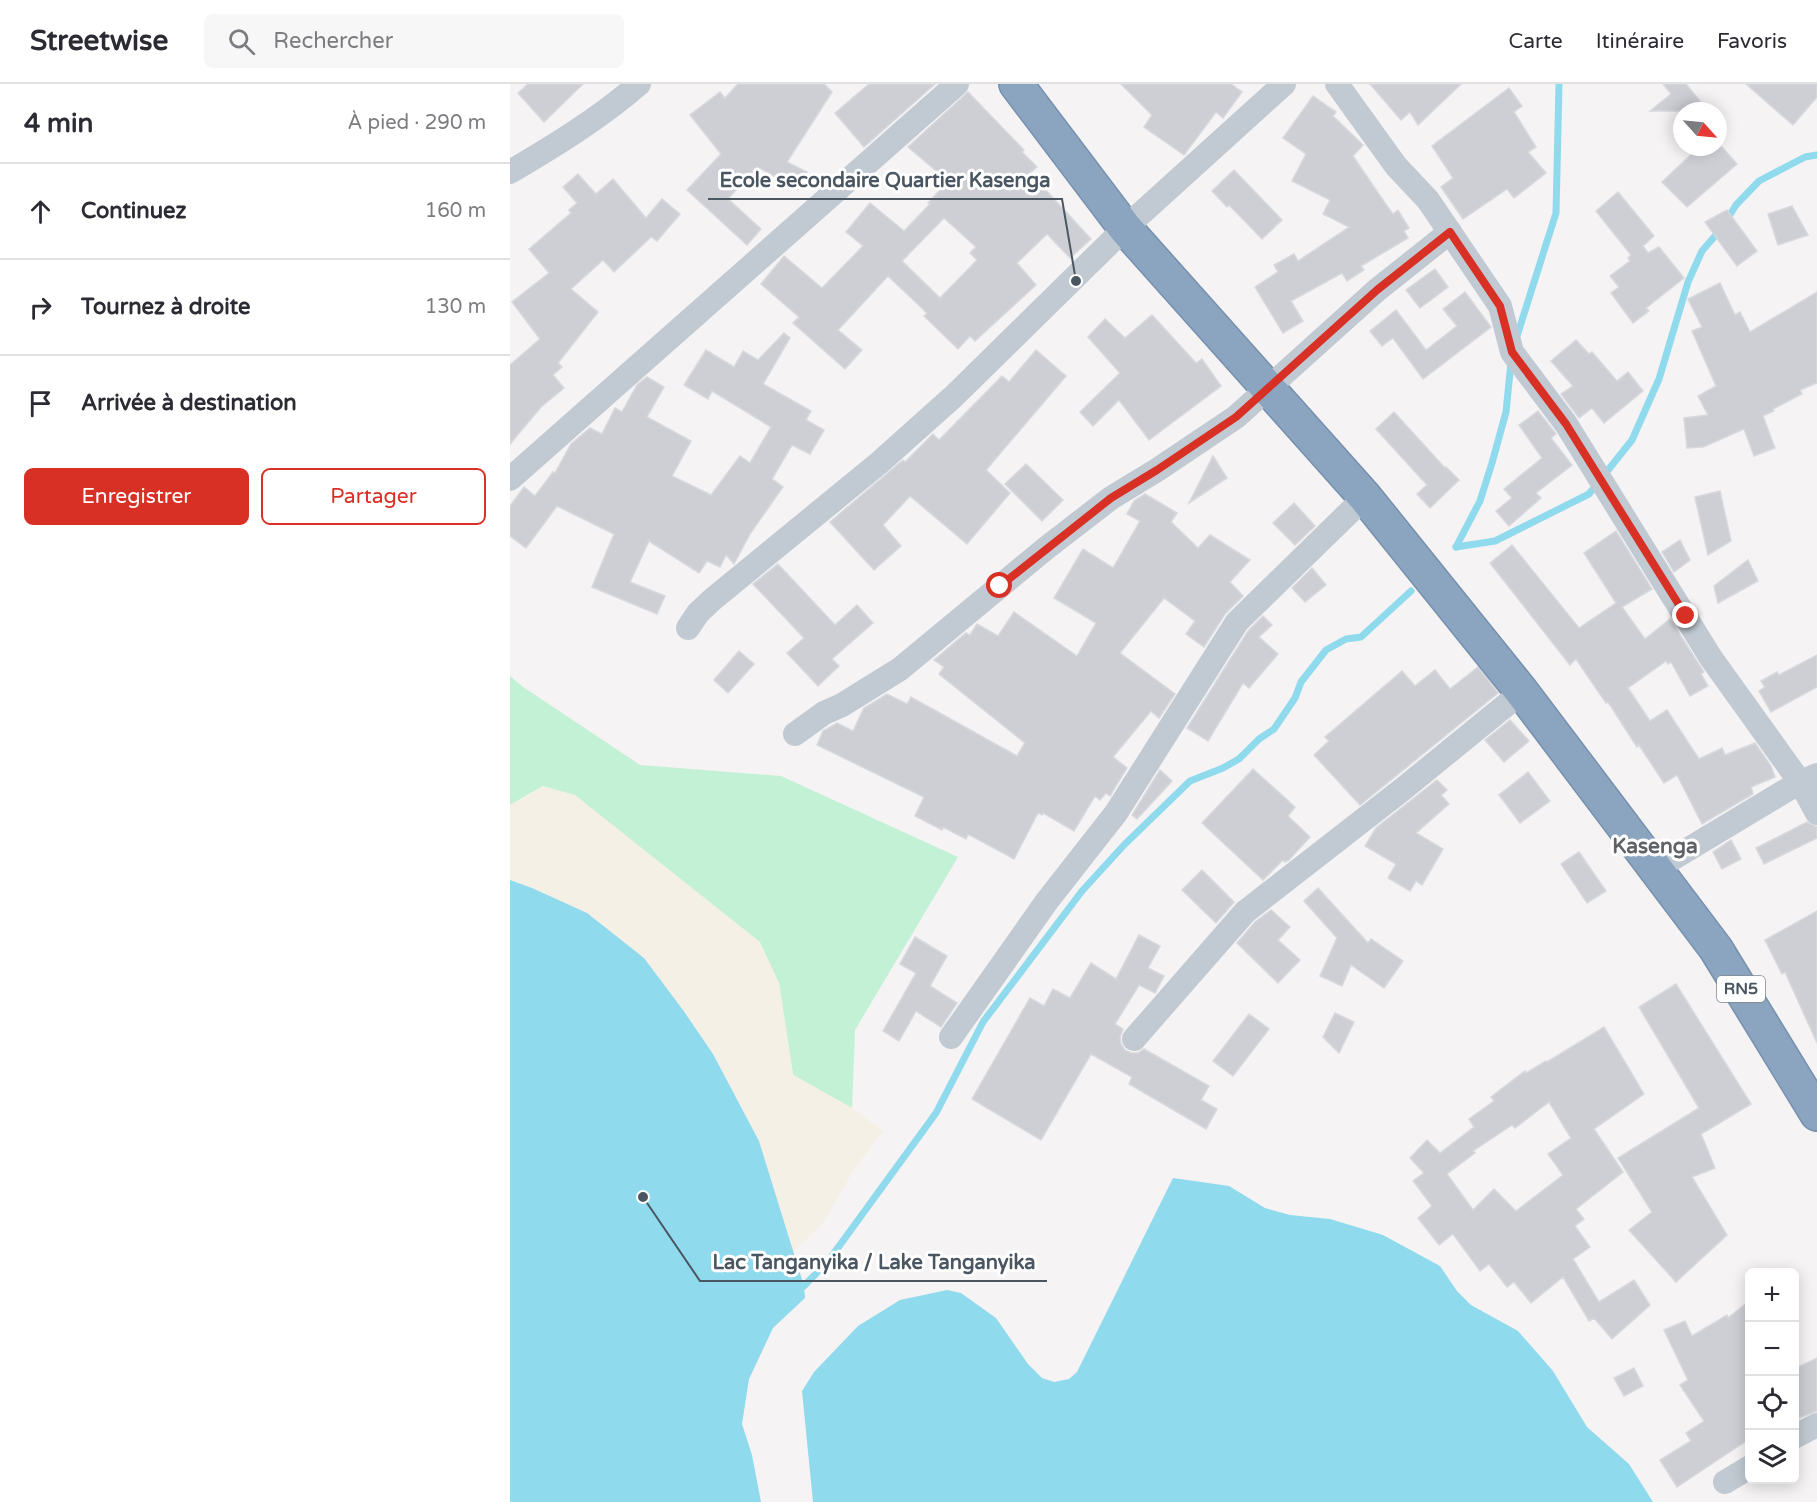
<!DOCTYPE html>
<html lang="fr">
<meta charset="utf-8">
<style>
body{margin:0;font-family:"Varela Round",sans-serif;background:#f7f7f7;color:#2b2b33}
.controls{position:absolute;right:18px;bottom:18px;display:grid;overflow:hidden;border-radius:9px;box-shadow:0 3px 15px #0003}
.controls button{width:54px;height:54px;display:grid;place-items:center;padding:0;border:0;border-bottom:2px solid #e1e1e2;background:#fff;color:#2b2b33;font:30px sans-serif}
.compass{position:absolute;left:1163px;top:18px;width:54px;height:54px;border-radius:50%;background:#fff;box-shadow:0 3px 15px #0003;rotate:117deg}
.stop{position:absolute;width:18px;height:18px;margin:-14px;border:4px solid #d93025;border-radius:50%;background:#fff}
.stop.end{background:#d93025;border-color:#fff;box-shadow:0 2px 6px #0008}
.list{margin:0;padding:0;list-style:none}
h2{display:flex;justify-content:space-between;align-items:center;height:78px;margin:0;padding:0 24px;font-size:26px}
h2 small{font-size:20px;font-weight:400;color:#7c7c81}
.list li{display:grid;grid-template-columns:39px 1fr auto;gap:18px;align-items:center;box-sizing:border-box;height:96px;padding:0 24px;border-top:2px solid #e1e1e2}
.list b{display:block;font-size:22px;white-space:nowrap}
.list em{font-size:20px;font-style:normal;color:#7c7c81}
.actions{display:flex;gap:12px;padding:18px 24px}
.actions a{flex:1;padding:14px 0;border:2px solid #d93025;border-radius:9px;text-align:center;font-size:21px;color:#d93025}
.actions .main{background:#d93025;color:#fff}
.icon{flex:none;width:33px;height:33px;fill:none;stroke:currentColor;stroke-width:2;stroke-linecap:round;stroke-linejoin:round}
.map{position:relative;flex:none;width:1307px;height:1418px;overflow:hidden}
header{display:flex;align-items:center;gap:36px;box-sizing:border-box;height:84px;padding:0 30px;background:#fff;border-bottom:2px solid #e1e1e2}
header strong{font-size:28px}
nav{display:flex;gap:33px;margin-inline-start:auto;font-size:21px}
.search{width:420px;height:54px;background:#f7f7f7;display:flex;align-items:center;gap:15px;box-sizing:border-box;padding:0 21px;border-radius:9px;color:#7c7c81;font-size:22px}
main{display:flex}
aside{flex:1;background:#fff}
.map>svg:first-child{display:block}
.green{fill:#c3f1d5}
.sand{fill:#f5f0e5}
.water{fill:#90daee}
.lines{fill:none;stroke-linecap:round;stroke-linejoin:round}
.stream{stroke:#90daee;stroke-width:7}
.building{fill:#cdcfd5;stroke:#d7d9de;stroke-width:1.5;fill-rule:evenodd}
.highway-casing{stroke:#7690ad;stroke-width:36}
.street{stroke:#c1cad2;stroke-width:24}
.highway{stroke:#8ba5c1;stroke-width:33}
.route{stroke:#d93025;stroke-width:8}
.labels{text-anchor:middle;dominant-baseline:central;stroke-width:6;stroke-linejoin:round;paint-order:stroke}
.shield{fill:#fff;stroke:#808990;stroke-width:1.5}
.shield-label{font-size:16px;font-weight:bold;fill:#4a5661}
.quarter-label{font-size:21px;font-weight:bold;fill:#5f6368;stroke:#fff}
.leader{fill:none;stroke:#4a5661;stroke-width:2}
.callout-dot{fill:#4a5661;stroke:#fff;stroke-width:2}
.callout-label{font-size:20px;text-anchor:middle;font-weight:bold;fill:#4a5661;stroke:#fff;stroke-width:6;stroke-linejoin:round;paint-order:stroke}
</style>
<header>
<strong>Streetwise</strong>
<div class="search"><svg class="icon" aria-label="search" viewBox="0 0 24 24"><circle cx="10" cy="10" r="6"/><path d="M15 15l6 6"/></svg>Rechercher</div>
<nav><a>Carte</a><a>Itinéraire</a><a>Favoris</a></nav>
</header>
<main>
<aside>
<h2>4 min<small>À pied · 290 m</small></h2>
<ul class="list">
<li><svg class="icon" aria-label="ahead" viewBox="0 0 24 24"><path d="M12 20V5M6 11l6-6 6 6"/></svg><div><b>Continuez</b></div><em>160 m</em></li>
<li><svg class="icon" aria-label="right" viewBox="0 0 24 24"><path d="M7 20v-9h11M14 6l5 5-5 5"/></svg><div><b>Tournez à droite</b></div><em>130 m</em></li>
<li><svg class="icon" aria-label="arrive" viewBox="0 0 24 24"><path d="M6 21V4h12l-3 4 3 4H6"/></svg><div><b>Arrivée à destination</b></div></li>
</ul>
<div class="actions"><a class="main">Enregistrer</a><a>Partager</a></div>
</aside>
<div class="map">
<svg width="1307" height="1418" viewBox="0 0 1307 1418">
<rect width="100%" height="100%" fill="#f5f3f3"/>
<polygon class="green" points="0,592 13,603 130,681 271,692 448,773 345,946 342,1024 283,991 269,899 33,702 0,721"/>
<polygon class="sand" points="33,702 65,711 250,858 269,899 283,991 342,1024 373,1047 345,1084 312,1140 283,1168 249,1057 203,970 134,874 22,804 0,796 0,721"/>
<g class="water">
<polygon points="0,796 22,804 77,829 134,874 173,926 203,970 249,1057 294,1202 295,1214 263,1244 239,1295 232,1340 242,1371 251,1418 0,1418"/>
<polygon points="663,1094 719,1102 755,1124 780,1131 820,1135 873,1151 930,1182 947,1207 961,1221 1008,1247 1043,1287 1077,1343 1119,1380 1143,1418 303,1418 292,1307 304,1288 348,1242 390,1216 437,1206 451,1209 486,1234 518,1280 532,1294 544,1298 559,1295 567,1288"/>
</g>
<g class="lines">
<g class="stream">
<polyline points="1007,252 1046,129 1049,0"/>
<polyline points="946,463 985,457 1079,410 1122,356 1149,295 1178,198 1192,167 1211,145 1226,121 1249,97 1295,73 1307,71"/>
<polyline points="946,463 970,417 982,379 996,328 1001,278"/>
<polyline points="294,1202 319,1176 426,1029 473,938 572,807 614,761 680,697 713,684 729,675 749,655 764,645 785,614 791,598 816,566 836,555 851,553 901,507"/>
</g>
</g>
<g class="building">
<polygon points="18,0 73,0 34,38 8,9"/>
<polygon points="228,0 314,0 322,8 277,78 297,88 288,105 247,83 218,115 251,145 237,161 177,106 211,70 180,31 210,8 215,14"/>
<polygon points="359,0 425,0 354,63 325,29"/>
<polygon points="611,0 721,0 732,8 713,34 706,28 674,71 634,43 642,31"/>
<polygon points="860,0 951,0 908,41 900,28 891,36"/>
<polygon points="1153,0 1176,0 1198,27 1140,27 1161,10"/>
<polygon points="1236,0 1307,0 1307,13 1283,41"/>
<polygon points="999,4 1012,22 1004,28 1026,63 1018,68 1036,89 1004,114 997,105 953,135 931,103 943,94 922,62"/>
<path d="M458,8L514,66L512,68L527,83L520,89L581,155L560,174L537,150L507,179L526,201L465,257L460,252L448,265L414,232L417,229L378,192L328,246L352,266L335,285L283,239L289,233L251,200L274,172L312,204L353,162L336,148L360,119L394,147L420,120L418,119L438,97L398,63ZM434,134L466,163L460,169L467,176L430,214L392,177Z"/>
<polygon points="803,12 826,28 823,32 853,61 843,72 877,122 883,130 888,126 899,144 894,147 898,154 851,182 854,186 837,197 832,189 781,217 793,237 773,249 745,203 768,188 764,181 784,170 788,177 839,143 813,130 820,116 782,97 796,70 773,54"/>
<polygon points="1189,63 1212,63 1227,80 1177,123 1152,98"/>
<polygon points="724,86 772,136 752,155 719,121 717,123 702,107"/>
<polygon points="68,90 86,110 103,95 136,134 152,115 170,130 147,157 141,153 104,188 93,176 61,205 88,228 48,279 52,283 43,291 54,304 31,323 0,360 0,281 30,255 2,218 39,189 19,165 61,129 59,126 67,119 53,103"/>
<polygon points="1108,108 1144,152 1133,162 1138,169 1149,163 1174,194 1136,224 1139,227 1123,239 1101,209 1109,203 1100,192 1120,177 1118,174 1121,171 1086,127"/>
<polygon points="1282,122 1298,151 1268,161 1258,130"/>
<polygon points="1217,126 1247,167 1227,182 1195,138"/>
<polygon points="925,185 938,203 910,224 896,206"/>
<polygon points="1210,199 1225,231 1230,228 1240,248 1307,208 1307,299 1290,306 1292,310 1263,325 1264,327 1253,332 1265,364 1244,372 1234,345 1193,363 1177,364 1174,334 1198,331 1188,312 1206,302 1182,247 1192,243 1178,215"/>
<polygon points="955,208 981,243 913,295 883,254 872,262 860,247 886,226 916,266 947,242 933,225"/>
<polygon points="642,231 686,279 692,275 711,302 639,356 609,316 583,342 570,328 610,289 578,253 595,235 615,254"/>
<polygon points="274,249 280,254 253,300 301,327 296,336 314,346 300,370 282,361 262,395 273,403 240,450 224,480 216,471 210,483 197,477 189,489 139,457 120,498 155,512 147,530 82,503 104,450 47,422 16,464 0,452 0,422 14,403 25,412 43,388 45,389 61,360 80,344 92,350 105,324 112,328 127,301 137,293 154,303 137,333 181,357 162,392 201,411 230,372 240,379 261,343 202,307 198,315 174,301 196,266 224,283 233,267 248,276"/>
<polygon points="1066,256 1079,270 1082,268 1107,297 1118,288 1133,307 1094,339 1082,324 1069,334 1051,310 1063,302 1041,277"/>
<polygon points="526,266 556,292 476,386 500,409 457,460 400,412 373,441 391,462 364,486 320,438 393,376 395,378 423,350 429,356 492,292 499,298"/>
<polygon points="1028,327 1046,350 1041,354 1062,381 1026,409 1031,414 999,442 986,427 1002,414 994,405 1032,374 1009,341"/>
<polygon points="884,328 935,384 936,383 949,396 920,424 907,410 917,401 866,345"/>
<polygon points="703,372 717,394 679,419"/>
<polygon points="516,380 553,416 532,437 495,400"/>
<polygon points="1210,407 1221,457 1198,471 1185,413"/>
<polygon points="635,410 667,429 661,438 688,464 700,451 740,476 720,498 733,512 715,530 694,563 676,550 685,537 654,514 610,569 665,610 649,634 641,627 603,673 617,684 600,712 596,709 590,716 585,712 564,747 533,729 532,731 528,729 504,775 458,750 456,755 433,743 432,746 405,732 414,713 307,661 313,647 327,639 343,647 354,624 377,610 397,620 401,613 507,672 515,659 429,590 434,583 424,576 456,549 460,551 467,540 488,552 504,528 567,572 586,539 544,514 573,465 603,484 630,437 617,430 624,417"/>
<polygon points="784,419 805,442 785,461 763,439"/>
<polygon points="1106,447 1142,505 1112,523 1135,555 1160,535 1194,588 1191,590 1198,602 1180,612 1161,578 1158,580 1156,577 1118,604 1140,637 1157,626 1189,675 1212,664 1215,671 1245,659 1261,682 1265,693 1241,703 1243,710 1192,740 1167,691 1154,699 1129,661 1127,663 1098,618 1096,619 1066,575 1060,581 980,479 1002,461 1069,544 1106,519 1074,469"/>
<polygon points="1170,456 1180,476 1164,488 1152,468"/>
<polygon points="1238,476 1248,497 1208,519 1204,502"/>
<polygon points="268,480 325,541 347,521 363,539 322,575 329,582 308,602 277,569 294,554 243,500"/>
<polygon points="802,484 816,501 795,518 782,504"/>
<polygon points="753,532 762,541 749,553 768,570 739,604 733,599 698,657 677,644 738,547"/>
<polygon points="229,567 244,580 218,609 204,596"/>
<polygon points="1307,571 1307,603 1261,628 1249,607 1255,603 1251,597 1267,588 1269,591"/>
<polygon points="968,583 988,609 850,721 804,671 819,657 815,653 892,587 905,602 925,586 940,605"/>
<polygon points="1000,636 1019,657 994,678 975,656"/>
<polygon points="743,685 785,723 778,732 800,753 779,776 775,778 773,776 753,796 692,739"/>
<polygon points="650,686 662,697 627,735 622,731"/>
<polygon points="1018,688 1040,717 1010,739 989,711"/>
<polygon points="927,696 937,706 931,711 939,720 906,749 933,765 912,801 906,797 900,807 878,794 886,780 855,762 866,744"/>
<polygon points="1297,738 1307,743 1307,754 1254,780 1246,764"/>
<polygon points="1221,756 1231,775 1212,785 1203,768"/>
<polygon points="1069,768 1096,807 1077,819 1051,780"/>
<polygon points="692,786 724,818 706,839 672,806"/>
<polygon points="808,804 858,859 861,855 893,877 874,904 841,881 832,902 810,892 827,854 794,817"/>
<polygon points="761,826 780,843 768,856 790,876 768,899 727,859 745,838"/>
<polygon points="1307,827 1307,959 1275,888 1272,890 1255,856"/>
<polygon points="629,851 650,862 638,884 654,892 645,909 629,901 605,940 613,945 610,953 611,960 615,966 621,969 628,969 634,965 699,1002 691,1016 707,1025 696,1045 619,1000 622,993 581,970 531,1056 462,1015 520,914 534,922 543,905 560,914 581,879 606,895"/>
<polygon points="405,853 437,872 420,902 447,919 431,943 406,927 389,957 373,947 406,889 390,880"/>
<polygon points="1166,900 1241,1020 1191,1050 1205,1084 1182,1093 1217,1151 1166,1198 1119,1146 1142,1128 1108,1074 1189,1024 1129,923"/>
<polygon points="825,929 844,938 829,969 813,953"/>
<polygon points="739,930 759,945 723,992 703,977"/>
<path d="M1094,943L1134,1010L1084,1045L1113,1088L1066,1125L1074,1135L1065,1142L1080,1163L1063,1175L1089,1218L1124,1196L1140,1221L1102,1255L1084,1234L1079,1237L1053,1193L1021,1219L1004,1198L997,1203L979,1180L970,1187L943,1150L929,1161L908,1134L922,1122L903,1097L914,1089L900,1074L917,1056L930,1069L964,1043L959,1035L984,1017L981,1013L1015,987L1016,989L1036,977L1037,978ZM1039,1018L1061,1054L1038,1070L1053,1091L1006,1127L984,1105L963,1126L937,1090L965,1069L963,1067L1002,1041L1005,1044Z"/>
<polygon points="1239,1217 1239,1355 1167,1403 1150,1376 1181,1357 1176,1349 1194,1337 1170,1301 1178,1296 1154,1246 1175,1237 1182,1252 1217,1231 1218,1234"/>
<polygon points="1307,1274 1307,1327 1289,1334 1284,1324 1284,1285"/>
<polygon points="1124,1284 1133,1302 1114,1312 1104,1294"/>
</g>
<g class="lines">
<defs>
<polyline id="highway" points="506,0 615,144 855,413 1012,608 1206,865 1307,1030"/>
</defs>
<use href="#highway" class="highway-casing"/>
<g class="street">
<polyline points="827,0 886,82 918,116 990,222 1002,268 1056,340 1201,574 1290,698 1307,729"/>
<path d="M0,88C44,62 90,34 129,0"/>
<polyline points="0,395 447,0"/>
<polyline points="178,544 188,529 203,515 369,379 444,312 615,144 774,0"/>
<polyline points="285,650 314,629 332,621 390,585 535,465 601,414 647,386 726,333 867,206 940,148"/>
<polyline points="1147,784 1290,698 1307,691"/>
<polyline points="441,953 537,817 606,729 727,538 855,413"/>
<polyline points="624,955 735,828 893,705 1012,608"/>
<polyline points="1284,1353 1307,1341"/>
<polyline points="1215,1398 1240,1383"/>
</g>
<use href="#highway" class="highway"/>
</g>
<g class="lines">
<polyline class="route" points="490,502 601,414 647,386 726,333 867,206 940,148 990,222 1002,268 1056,340 1176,532"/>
</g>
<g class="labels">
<rect class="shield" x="1207" y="892" width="48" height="26" rx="4.5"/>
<g class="shield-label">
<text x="1231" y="905">RN5</text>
</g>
<g class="quarter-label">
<text x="1145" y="762">Kasenga</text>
</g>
</g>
<path class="leader" d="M566 197L552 115H198M133 1113L190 1197H537"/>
<g class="callout-dot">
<circle cx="566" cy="197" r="6"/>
<circle cx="133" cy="1113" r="6"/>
</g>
<g class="callout-label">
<text x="375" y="103">Ecole secondaire Quartier Kasenga</text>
<text x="364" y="1185">Lac Tanganyika / Lake Tanganyika</text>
</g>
</svg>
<div class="controls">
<button>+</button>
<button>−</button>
<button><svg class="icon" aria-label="locate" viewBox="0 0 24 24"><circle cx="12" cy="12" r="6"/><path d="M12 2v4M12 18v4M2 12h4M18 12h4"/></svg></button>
<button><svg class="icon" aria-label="layers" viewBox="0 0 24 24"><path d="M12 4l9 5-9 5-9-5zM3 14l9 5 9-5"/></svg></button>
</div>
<svg class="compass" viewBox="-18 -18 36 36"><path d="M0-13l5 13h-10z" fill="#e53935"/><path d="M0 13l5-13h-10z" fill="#7c7c81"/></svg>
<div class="stop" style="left:490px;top:502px"></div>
<div class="stop end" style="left:1176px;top:532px"></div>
</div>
</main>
